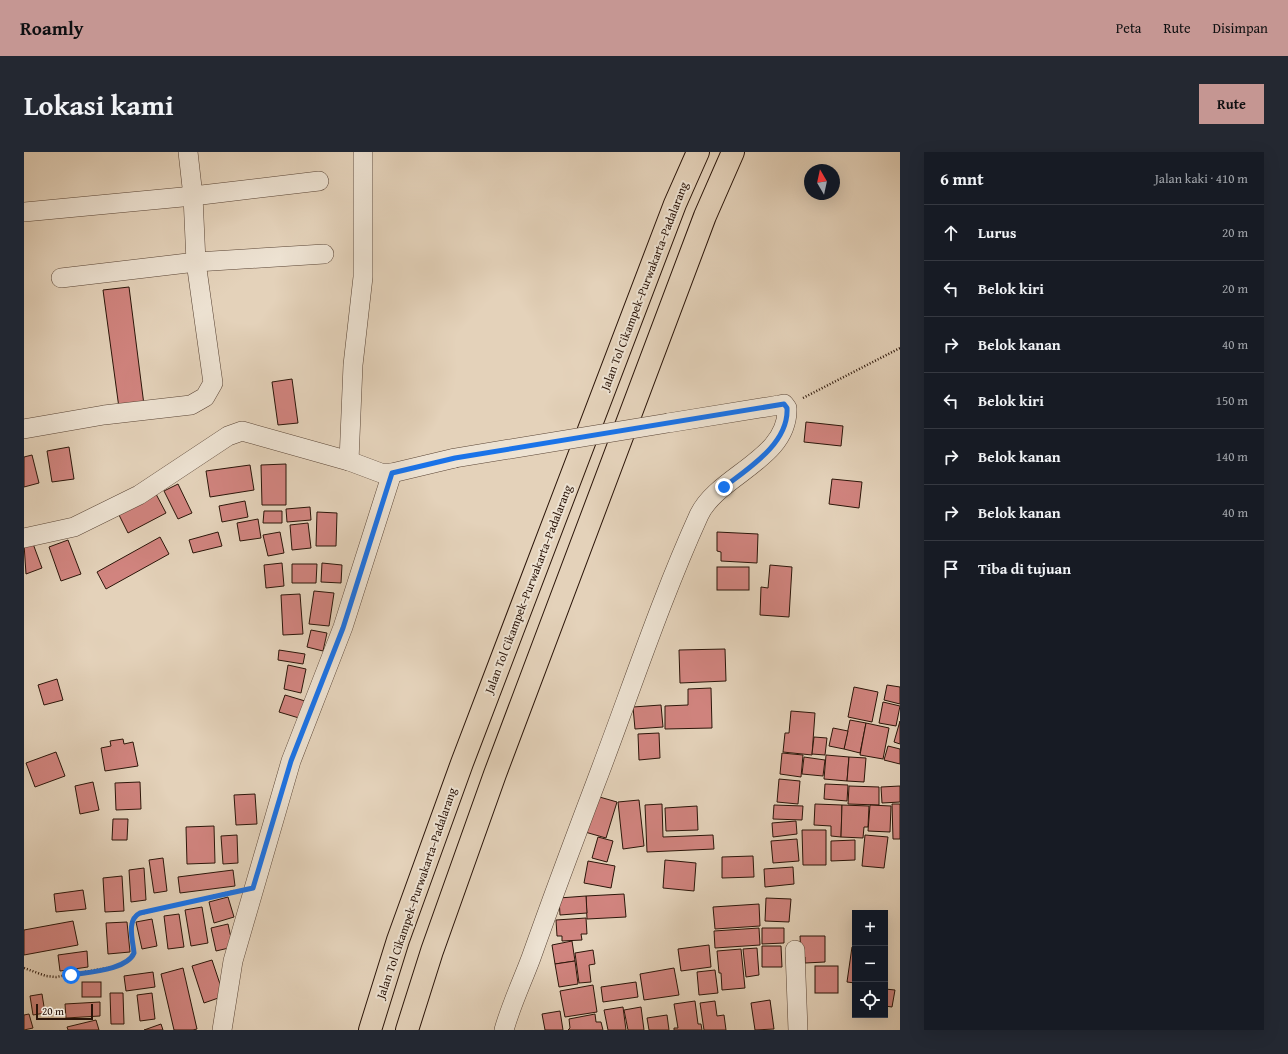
<!DOCTYPE html>
<html lang="id">
<meta charset="utf-8">
<style>
body{margin:0;font-family:"Gentium Book Plus",serif;background:#242831;color:#f1f3f6}
.controls{position:absolute;right:12px;bottom:12px;display:grid;overflow:hidden;border-radius:0px;box-shadow:0 4px 16px #0002}
.controls button{width:36px;height:36px;display:grid;place-items:center;padding:0;border:0;border-bottom:1px solid #363941;background:#171b24;color:#f1f3f6;font:20px sans-serif}
.compass{position:absolute;left:780px;top:12px;width:36px;height:36px;border-radius:50%;background:#171b24;box-shadow:0 4px 16px #0002;rotate:351deg}
.scale{position:absolute;left:12px;bottom:10px;width:57px;box-sizing:border-box;padding-left:4px;border:2px solid #2b1509;border-top:0;font-size:11px;line-height:14px;white-space:nowrap;color:#2b1509;-webkit-text-stroke:3px #ede2d2;paint-order:stroke}
.stop{position:absolute;width:12px;height:12px;margin:-9px;border:3px solid #1a73e8;border-radius:50%;background:#fff}
.stop.end{background:#1a73e8;border-color:#fff;box-shadow:0 1px 4px #0008}
.list{margin:0;padding:0;list-style:none}
h2{display:flex;justify-content:space-between;align-items:center;height:52px;margin:0;padding:0 16px;font-size:17px}
h2 small{font-size:13px;font-weight:400;color:#9ea1a6}
.list li{display:grid;grid-template-columns:26px 1fr auto;gap:12px;align-items:center;box-sizing:border-box;height:56px;padding:0 16px;border-top:1px solid #363941}
.list b{display:block;font-size:15px;white-space:nowrap}
.list em{font-size:13px;font-style:normal;color:#9ea1a6}
.icon{flex:none;width:22px;height:22px;fill:none;stroke:currentColor;stroke-width:2;stroke-linecap:round;stroke-linejoin:round}
.map{position:relative;flex:none;width:876px;height:878px;overflow:hidden;border-radius:0px}
header{display:flex;align-items:center;gap:24px;box-sizing:border-box;height:56px;padding:0 20px;background:#c59692;color:#111}
header strong{font-size:19px}
nav{display:flex;gap:22px;margin-inline-start:auto;font-size:14px}
.intro{display:flex;align-items:center;justify-content:space-between;box-sizing:border-box;height:96px;padding:0 24px}
h1{margin:0;font-size:28px}
.button{padding:10px 18px;border-radius:0px;background:#c59692;color:#111;font-size:14px;font-weight:700}
main{display:flex;gap:24px;padding:0 24px}
aside{flex:1;background:#171b24;border-radius:0px;box-shadow:0 4px 16px #0002}
.map>svg:first-child{display:block}
.building{fill:#d1847f;stroke:#2b1509}
.lines{fill:none;stroke-linecap:round;stroke-linejoin:round}
.street-casing{stroke:#594435;stroke-width:20}
.highway-casing{stroke:#2b1509;stroke-width:24}
.path{stroke:#2b1509;stroke-width:2.5;stroke-dasharray:1 2;stroke-linecap:butt}
.street{stroke:#ede2d2;stroke-width:19}
.highway{stroke:#e4d2ba;stroke-width:22}
.street-bridge-casing{stroke:#594435;stroke-width:20;stroke-linecap:butt}
.street-bridge{stroke:#ede2d2;stroke-width:19}
.route{stroke:#1a73e8;stroke-width:5}
.labels{text-anchor:middle;dominant-baseline:central;stroke-width:4;stroke-linejoin:round;paint-order:stroke}
.street-label{font-size:12px;fill:#2b1509;stroke:#ede2d2}
</style>
<header>
<strong>Roamly</strong>
<nav><a>Peta</a><a>Rute</a><a>Disimpan</a></nav>
</header>
<div class="intro"><h1>Lokasi kami</h1><a class="button">Rute</a></div>
<main>
<div class="map">
<svg width="876" height="878" viewBox="0 0 876 878">
<rect width="100%" height="100%" fill="#e4d2ba"/>
<filter id="stains"><feTurbulence type="fractalNoise" baseFrequency=".005" numOctaves="4"/><feColorMatrix values="0 0 0 0 .2 0 0 0 0 .09 0 0 0 0 .02 0 0 0 .5 -.17"/></filter>
<radialGradient id="worn" r=".72"><stop offset=".6" stop-color="#630" stop-opacity="0"/><stop offset="1" stop-color="#630" stop-opacity=".3"/></radialGradient>
<g class="building">
<polygon points="105,135 120,253 95,256 79,138"/>
<polygon points="268,227 274,271 254,273 248,230"/>
<polygon points="782,270 819,274 817,294 780,290"/>
<polygon points="45,295 50,327 28,330 23,299"/>
<polygon points="8,303 15,331 0,335 0,305"/>
<polygon points="262,312 262,353 238,353 237,313"/>
<polygon points="226,313 230,338 186,345 182,319"/>
<polygon points="808,327 838,330 835,356 805,352"/>
<polygon points="154,332 168,361 154,367 140,339"/>
<polygon points="132,342 142,361 104,381 94,361"/>
<polygon points="221,349 224,365 198,370 195,354"/>
<polygon points="286,355 287,368 263,370 262,357"/>
<polygon points="240,359 258,359 258,371 239,371"/>
<polygon points="293,360 313,361 312,394 292,394"/>
<polygon points="234,367 237,386 216,389 213,371"/>
<polygon points="284,371 287,396 268,398 266,373"/>
<polygon points="194,380 198,394 169,401 165,388"/>
<polygon points="256,380 260,401 244,404 239,383"/>
<polygon points="693,380 734,382 733,411 697,409 697,400 693,399"/>
<polygon points="136,385 145,402 82,437 73,420"/>
<polygon points="44,388 57,422 37,429 25,395"/>
<polygon points="8,389 18,416 2,422 0,392"/>
<polygon points="258,411 260,434 242,436 240,413"/>
<polygon points="298,411 318,413 317,431 297,430"/>
<polygon points="268,412 293,412 292,431 268,431"/>
<polygon points="746,413 768,415 765,465 736,463 737,435 744,436"/>
<rect x="693" y="415" width="32" height="23"/>
<polygon points="290,439 310,441 305,474 285,472"/>
<polygon points="276,442 279,482 259,483 257,443"/>
<polygon points="287,478 303,481 299,499 283,495"/>
<polygon points="701,497 702,529 656,531 655,498"/>
<polygon points="255,498 281,502 279,512 254,508"/>
<polygon points="264,513 282,517 277,541 260,537"/>
<polygon points="33,527 39,548 20,553 14,533"/>
<polygon points="863,533 876,535 876,552 860,548"/>
<polygon points="830,535 854,540 848,570 824,565"/>
<polygon points="687,536 688,576 641,577 641,554 664,553 664,537"/>
<polygon points="261,543 281,549 275,566 255,560"/>
<polygon points="859,550 876,554 872,574 855,571"/>
<polygon points="637,553 639,575 611,577 609,555"/>
<polygon points="767,559 791,561 788,603 759,600 761,581 765,581"/>
<polygon points="826,568 842,571 836,601 820,597"/>
<polygon points="876,569 876,592 870,590"/>
<polygon points="842,571 865,576 859,607 836,603"/>
<polygon points="809,576 824,579 820,597 805,594"/>
<polygon points="635,581 636,606 615,608 614,582"/>
<polygon points="790,585 803,586 801,603 788,602"/>
<polygon points="99,587 100,592 109,590 114,614 81,619 77,596 87,594 86,589"/>
<polygon points="864,594 876,597 876,612 860,608"/>
<polygon points="32,600 41,624 11,635 2,611"/>
<polygon points="758,601 779,603 777,625 756,622"/>
<polygon points="802,603 825,605 823,629 800,627"/>
<polygon points="780,605 801,608 799,624 778,622"/>
<polygon points="825,605 842,606 840,630 823,629"/>
<polygon points="755,627 776,629 774,652 753,650"/>
<polygon points="69,630 75,658 56,662 51,634"/>
<polygon points="116,630 117,657 92,658 91,631"/>
<polygon points="801,632 824,633 823,649 800,647"/>
<polygon points="825,634 855,635 855,653 824,652"/>
<polygon points="876,634 876,650 858,651 857,635"/>
<polygon points="231,642 233,672 212,673 210,643"/>
<polygon points="572,644 593,650 582,686 561,680"/>
<polygon points="615,648 620,694 599,697 594,650"/>
<polygon points="638,652 639,685 689,683 690,697 623,700 621,653"/>
<polygon points="791,652 818,653 817,685 807,684 807,674 790,673"/>
<polygon points="868,652 876,652 876,687 869,687"/>
<polygon points="750,653 779,654 778,668 749,667"/>
<polygon points="818,653 845,654 844,675 840,675 839,686 817,685"/>
<polygon points="846,653 867,654 866,680 844,679"/>
<polygon points="673,654 674,678 642,679 641,656"/>
<polygon points="89,667 104,667 103,688 88,688"/>
<polygon points="772,669 773,682 749,685 748,671"/>
<polygon points="190,674 191,711 163,712 162,675"/>
<polygon points="778,678 802,678 802,713 779,713"/>
<polygon points="213,683 214,711 199,712 197,684"/>
<polygon points="841,683 864,685 860,716 838,714"/>
<polygon points="574,685 589,689 583,710 568,706"/>
<polygon points="773,687 775,709 749,711 747,689"/>
<polygon points="831,688 831,708 807,709 807,689"/>
<polygon points="729,704 730,725 698,726 698,705"/>
<polygon points="139,706 143,739 130,741 125,708"/>
<polygon points="641,708 672,711 670,739 639,736"/>
<polygon points="564,709 591,714 587,736 560,731"/>
<polygon points="769,715 770,732 741,735 740,717"/>
<polygon points="120,716 122,748 107,750 105,718"/>
<polygon points="209,718 211,734 156,741 154,725"/>
<polygon points="98,724 100,759 81,760 79,726"/>
<polygon points="59,738 62,757 32,760 30,742"/>
<polygon points="600,742 602,765 563,767 562,744"/>
<polygon points="562,744 563,761 536,763 535,746"/>
<polygon points="204,745 210,765 190,771 185,750"/>
<polygon points="742,746 767,747 765,770 741,769"/>
<polygon points="735,752 736,774 691,777 689,755"/>
<polygon points="178,755 184,791 167,794 161,758"/>
<polygon points="155,762 160,795 144,797 140,764"/>
<polygon points="562,766 563,782 557,782 558,788 538,789 538,784 533,784 532,768"/>
<polygon points="128,767 133,794 118,797 112,770"/>
<polygon points="49,769 54,793 0,803 0,778"/>
<polygon points="103,770 106,800 84,802 82,771"/>
<polygon points="204,772 209,795 192,799 187,776"/>
<polygon points="735,776 736,793 691,796 690,779"/>
<polygon points="738,776 760,776 760,791 738,792"/>
<polygon points="776,784 801,784 801,810 781,811 781,805 777,805"/>
<polygon points="548,789 551,809 531,812 528,793"/>
<polygon points="685,793 687,815 657,819 654,797"/>
<polygon points="738,794 757,794 758,815 738,815"/>
<polygon points="828,795 831,795 831,831 823,830"/>
<polygon points="733,796 735,823 722,825 719,797"/>
<polygon points="717,797 721,836 698,838 697,821 695,821 693,799"/>
<polygon points="569,798 571,812 565,813 567,830 555,831 551,801"/>
<polygon points="63,799 64,815 36,819 34,803"/>
<polygon points="188,808 200,844 180,851 168,814"/>
<polygon points="551,809 554,832 535,835 531,812"/>
<rect x="791" y="814" width="23" height="27"/>
<polygon points="159,816 173,877 169,878 150,878 137,822"/>
<polygon points="650,816 655,843 620,848 616,822"/>
<polygon points="691,818 694,841 675,843 673,820"/>
<polygon points="129,820 131,835 102,839 100,824"/>
<rect x="58" y="830" width="19" height="15"/>
<polygon points="612,830 614,845 579,850 577,835"/>
<polygon points="569,833 573,860 541,865 536,839"/>
<polygon points="861,837 871,838 868,855 861,854"/>
<polygon points="86,841 99,841 100,872 87,872"/>
<polygon points="128,841 131,867 116,869 113,843"/>
<polygon points="18,842 21,861 9,863 6,844"/>
<polygon points="746,848 750,877 731,878 727,851"/>
<polygon points="671,849 674,872 677,872 678,878 650,878 650,876 654,876 650,852"/>
<polygon points="691,849 693,864 700,863 702,878 680,878 676,851"/>
<polygon points="76,850 76,864 42,866 41,852"/>
<polygon points="599,855 602,878 584,878 580,858"/>
<polygon points="617,855 620,878 604,878 600,858"/>
<polygon points="536,859 539,878 521,878 518,862"/>
<polygon points="5,862 9,876 0,878 0,863"/>
<polygon points="571,862 572,870 577,870 579,878 544,878 546,876 545,867"/>
<polygon points="643,863 645,878 625,878 623,866"/>
<polygon points="72,868 75,878 44,878 43,875"/>
<polygon points="137,872 139,878 120,878"/>
</g>
<g class="lines">
<defs>
<g id="street">
<polyline points="0,60 169,44 295,29"/>
<polyline points="37,126 172,110 300,102"/>
<polyline points="0,277 80,263 167,253 181,245 189,231 172,110 169,44 164,0"/>
<polyline points="325,309 329,213 339,125 339,0"/>
<polyline points="0,386 50,375 115,343 204,284 218,279 325,309 357,321 368,321 431,306"/>
<polyline points="771,798 774,878"/>
<polyline points="198,878 209,809 267,609 319,475 368,321"/>
<path d="M480,878C487,853 498,830 507,806C528,747 550,688 572,630C606,541 636,449 675,363C694,323 765,307 763,256L760,252L755,253L644,271"/>
</g>
<g id="highway">
<polyline points="346,878 374,788 438,611 651,52 674,0"/>
<polyline points="383,878 408,799 471,622 681,64 709,0"/>
</g>
</defs>
<use href="#street" class="street-casing"/>
<use href="#highway" class="highway-casing"/>
<g class="path">
<polyline points="779,246 876,196"/>
<polyline points="0,816 22,824 32,825 94,814 103,810 110,801 107,770 112,763 210,739"/>
</g>
<use href="#street" class="street"/>
<use href="#highway" class="highway"/>
<defs>
<polyline id="street-bridge" points="431,306 644,271"/>
</defs>
<use href="#street-bridge" class="street-bridge-casing"/>
<use href="#street-bridge" class="street-bridge"/>
</g>
<g class="lines">
<path class="route" d="M47,823C64,820 103,818 110,801C109,788 102,768 116,761L229,736L267,609L319,476L368,321L431,306L760,252L763,256C765,291 725,316 700,335"/>
</g>
<g class="labels">
<g class="street-label">
<text transform="translate(620 134) rotate(-69)">Jalan Tol Cikampek–Purwakarta–Padalarang</text>
<text transform="translate(504 437) rotate(-69)">Jalan Tol Cikampek–Purwakarta–Padalarang</text>
<text transform="translate(392 741) rotate(-71)">Jalan Tol Cikampek–Purwakarta–Padalarang</text>
</g>
</g>
<rect width="100%" height="100%" filter="url(#stains)"/>
<rect width="100%" height="100%" fill="url(#worn)"/>
</svg>
<div class="controls">
<button>+</button>
<button>−</button>
<button><svg class="icon" aria-label="locate" viewBox="0 0 24 24"><circle cx="12" cy="12" r="6"/><path d="M12 2v4M12 18v4M2 12h4M18 12h4"/></svg></button>
</div>
<svg class="compass" viewBox="-18 -18 36 36"><path d="M0-13l5 13h-10z" fill="#e53935"/><path d="M0 13l5-13h-10z" fill="#9ea1a6"/></svg>
<div class="scale">20 m</div>
<div class="stop" style="left:47px;top:823px"></div>
<div class="stop end" style="left:700px;top:335px"></div>
</div>
<aside>
<h2>6 mnt<small>Jalan kaki · 410 m</small></h2>
<ul class="list">
<li><svg class="icon" aria-label="ahead" viewBox="0 0 24 24"><path d="M12 20V5M6 11l6-6 6 6"/></svg><div><b>Lurus</b></div><em>20 m</em></li>
<li><svg class="icon" aria-label="left" viewBox="0 0 24 24"><path d="M17 20v-9H6M10 6l-5 5 5 5"/></svg><div><b>Belok kiri</b></div><em>20 m</em></li>
<li><svg class="icon" aria-label="right" viewBox="0 0 24 24"><path d="M7 20v-9h11M14 6l5 5-5 5"/></svg><div><b>Belok kanan</b></div><em>40 m</em></li>
<li><svg class="icon" aria-label="left" viewBox="0 0 24 24"><path d="M17 20v-9H6M10 6l-5 5 5 5"/></svg><div><b>Belok kiri</b></div><em>150 m</em></li>
<li><svg class="icon" aria-label="right" viewBox="0 0 24 24"><path d="M7 20v-9h11M14 6l5 5-5 5"/></svg><div><b>Belok kanan</b></div><em>140 m</em></li>
<li><svg class="icon" aria-label="right" viewBox="0 0 24 24"><path d="M7 20v-9h11M14 6l5 5-5 5"/></svg><div><b>Belok kanan</b></div><em>40 m</em></li>
<li><svg class="icon" aria-label="arrive" viewBox="0 0 24 24"><path d="M6 21V4h12l-3 4 3 4H6"/></svg><div><b>Tiba di tujuan</b></div></li>
</ul>
</aside>
</main>
